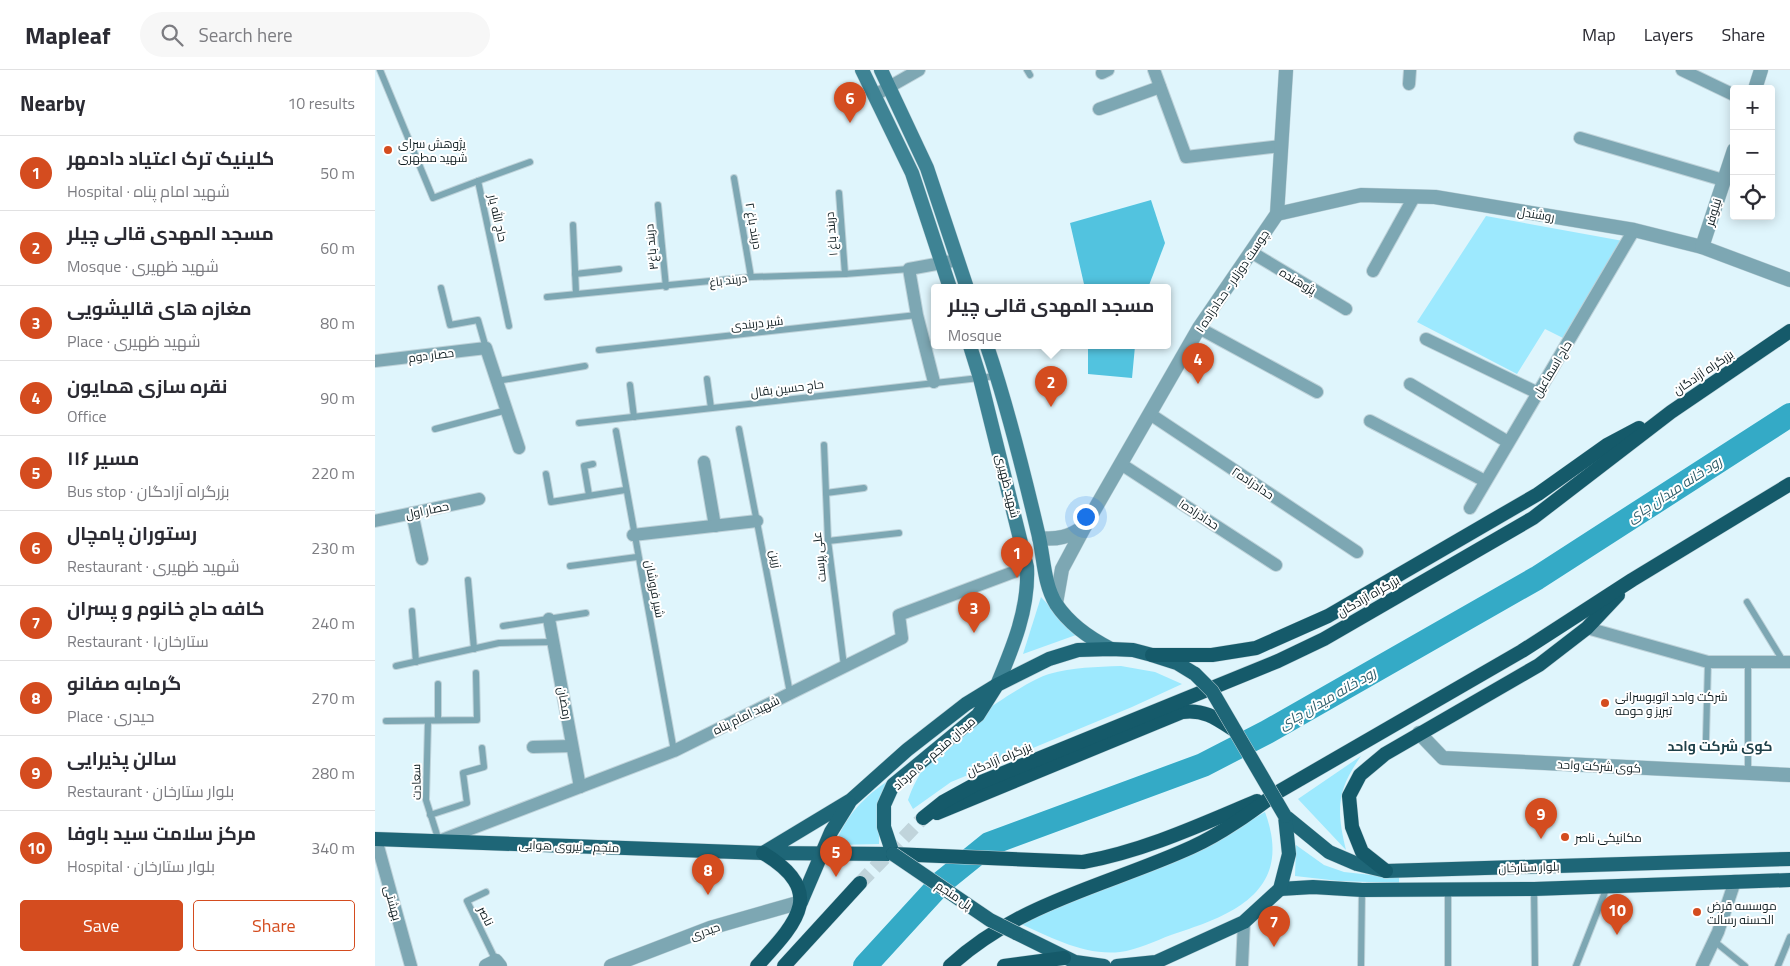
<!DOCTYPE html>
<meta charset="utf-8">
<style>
body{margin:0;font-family:"Titillium Web",Cairo,sans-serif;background:#f7f7f7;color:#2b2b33}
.controls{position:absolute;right:15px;top:15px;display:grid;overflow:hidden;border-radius:5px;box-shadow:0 2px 12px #0003}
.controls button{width:45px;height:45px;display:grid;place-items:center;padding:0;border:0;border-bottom:1px solid #e1e1e2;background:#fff;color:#2b2b33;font:25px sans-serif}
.you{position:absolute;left:710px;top:446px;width:18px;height:18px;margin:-12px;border:4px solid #fff;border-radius:50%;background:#1a73e8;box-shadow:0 0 0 8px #1a73e833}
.badge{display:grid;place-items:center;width:32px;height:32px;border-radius:50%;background:#d44c1f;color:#fff;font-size:16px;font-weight:700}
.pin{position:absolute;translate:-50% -41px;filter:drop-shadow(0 1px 2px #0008)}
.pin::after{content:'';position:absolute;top:26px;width:18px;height:15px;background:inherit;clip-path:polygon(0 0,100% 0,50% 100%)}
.popup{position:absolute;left:556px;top:214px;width:240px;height:65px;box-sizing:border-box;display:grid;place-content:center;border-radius:5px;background:#fff;filter:drop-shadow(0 1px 4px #0005);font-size:16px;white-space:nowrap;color:#7c7c81}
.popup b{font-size:19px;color:#2b2b33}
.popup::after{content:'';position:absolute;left:50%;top:100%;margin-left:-10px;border:10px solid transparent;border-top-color:#fff}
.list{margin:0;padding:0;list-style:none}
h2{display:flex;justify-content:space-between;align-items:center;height:65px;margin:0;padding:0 20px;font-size:21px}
h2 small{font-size:16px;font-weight:400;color:#7c7c81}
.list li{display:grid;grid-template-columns:32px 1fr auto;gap:15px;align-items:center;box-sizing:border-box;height:75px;padding:0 20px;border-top:1px solid #e1e1e2}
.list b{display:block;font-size:19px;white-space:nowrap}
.list p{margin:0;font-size:16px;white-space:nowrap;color:#7c7c81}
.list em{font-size:16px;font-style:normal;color:#7c7c81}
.actions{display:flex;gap:10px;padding:15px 20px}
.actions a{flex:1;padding:11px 0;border:1px solid #d44c1f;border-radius:5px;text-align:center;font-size:18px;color:#d44c1f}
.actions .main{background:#d44c1f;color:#fff}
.icon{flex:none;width:28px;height:28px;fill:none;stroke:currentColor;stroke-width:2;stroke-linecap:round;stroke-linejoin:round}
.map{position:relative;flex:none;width:1415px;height:896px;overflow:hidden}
header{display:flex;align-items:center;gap:30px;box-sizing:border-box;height:70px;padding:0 25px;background:#fff;border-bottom:1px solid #e1e1e2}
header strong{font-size:24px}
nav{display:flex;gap:28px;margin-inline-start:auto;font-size:18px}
.search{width:350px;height:45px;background:#f7f7f7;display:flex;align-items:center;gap:12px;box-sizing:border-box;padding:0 18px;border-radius:28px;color:#7c7c81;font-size:19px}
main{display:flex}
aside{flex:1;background:#fff}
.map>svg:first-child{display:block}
.green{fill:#9de9fe}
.forest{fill:#52c3df}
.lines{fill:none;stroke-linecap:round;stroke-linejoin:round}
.river{stroke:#34aac6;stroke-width:24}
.trunk-tunnel{stroke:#c0d4db;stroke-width:14;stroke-dasharray:14 7;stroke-linecap:butt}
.service-casing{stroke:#bed2d9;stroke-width:8}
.minor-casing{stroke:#bed2d9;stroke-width:14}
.tertiary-casing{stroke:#bed2d9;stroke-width:15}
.secondary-casing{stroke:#bed2d9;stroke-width:15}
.primary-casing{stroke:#bed2d9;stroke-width:15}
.trunk-casing{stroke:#bed2d9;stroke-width:15}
.service{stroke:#7da7b3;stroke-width:6}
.minor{stroke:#7da7b3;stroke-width:12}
.tertiary{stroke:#7da7b3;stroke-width:14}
.secondary{stroke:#3e8394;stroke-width:14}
.primary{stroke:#1e6677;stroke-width:14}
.trunk{stroke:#155a6a;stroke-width:14}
.primary-bridge-casing{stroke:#bed2d9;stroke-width:15;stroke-linecap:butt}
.primary-bridge{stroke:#1e6677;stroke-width:14}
.poi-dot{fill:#d44c1f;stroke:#fff;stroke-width:2}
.labels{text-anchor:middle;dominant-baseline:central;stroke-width:4;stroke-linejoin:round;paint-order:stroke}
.poi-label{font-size:12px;fill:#0e1c20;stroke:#fff;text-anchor:start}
.street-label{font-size:12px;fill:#0e1c20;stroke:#fff}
.water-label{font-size:14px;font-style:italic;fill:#2f5e6b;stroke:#fff}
.neighbourhood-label{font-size:14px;font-weight:bold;fill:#1e4049;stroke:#fff}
</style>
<header>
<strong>Mapleaf</strong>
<div class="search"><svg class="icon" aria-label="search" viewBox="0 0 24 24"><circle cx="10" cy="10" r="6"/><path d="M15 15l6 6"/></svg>Search here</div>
<nav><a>Map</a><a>Layers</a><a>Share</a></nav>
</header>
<main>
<aside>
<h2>Nearby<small>10 results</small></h2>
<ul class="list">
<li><span class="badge">1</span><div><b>کلینیک ترک اعتیاد دادمهر</b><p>Hospital · شهید امام پناه</p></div><em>50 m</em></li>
<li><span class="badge">2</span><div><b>مسجد المهدی قالی چیلر</b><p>Mosque · شهید ظهیری</p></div><em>60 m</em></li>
<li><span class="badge">3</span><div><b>مغازه های قالیشویی</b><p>Place · شهید ظهیری</p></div><em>80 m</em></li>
<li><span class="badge">4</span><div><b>نقره سازی همایون</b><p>Office</p></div><em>90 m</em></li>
<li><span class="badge">5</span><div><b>مسیر ۱۱۶</b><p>Bus stop · بزرگراه آزادگان</p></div><em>220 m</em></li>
<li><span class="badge">6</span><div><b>رستوران پامچال</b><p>Restaurant · شهید ظهیری</p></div><em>230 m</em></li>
<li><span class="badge">7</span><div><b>کافه حاج‌ خانوم‌ و پسران</b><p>Restaurant · ستارخان۱</p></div><em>240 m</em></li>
<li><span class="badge">8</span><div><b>گرمابه صفانو</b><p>Place · حیدری</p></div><em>270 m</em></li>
<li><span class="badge">9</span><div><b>سالن پذیرایی</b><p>Restaurant · بلوار ستارخان</p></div><em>280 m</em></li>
<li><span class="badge">10</span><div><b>مرکز سلامت سید باوفا</b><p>Hospital · بلوار ستارخان</p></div><em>340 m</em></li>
</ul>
<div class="actions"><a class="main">Save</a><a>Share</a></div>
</aside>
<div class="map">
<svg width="1415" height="896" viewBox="0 0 1415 896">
<rect width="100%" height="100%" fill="#dff5fc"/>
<g class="green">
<polygon points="1111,146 1248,171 1188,268 1170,259 1142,304 1042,252"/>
<polygon points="666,527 701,565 648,584"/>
<path d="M746,596L780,602L807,614L757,637L576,712L538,739L533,730C540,709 553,689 569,673C586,656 652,610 674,604C698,597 721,597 746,596Z"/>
<path d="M986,686C962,720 961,739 971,780L923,729Z"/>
<path d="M514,710L505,732L504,774L460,775C471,745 489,727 514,710Z"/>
<path d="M890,742C919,821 859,845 796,865C780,871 762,880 745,882C710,886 675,867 644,853L831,776Z"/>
<polygon points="921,775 949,795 969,802 1024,808 1024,813 964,811 920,806"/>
</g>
<g class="forest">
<polygon points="776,130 790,173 773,218 739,218 709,214 695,153"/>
<polygon points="713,276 760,276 757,308 713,304"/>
</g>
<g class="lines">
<polyline class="river" points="490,896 567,812 614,774 828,695 892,662 1162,508 1415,345"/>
<polyline class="trunk-tunnel" points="485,813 548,748"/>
<defs>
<g id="service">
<polyline points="5,0 58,128 103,111 134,256"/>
<polyline points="652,0 655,5"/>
<polyline points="359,108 376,207"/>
<polyline points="103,111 155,92"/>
<polyline points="464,123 470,204"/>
<polyline points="283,135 291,217"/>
<polyline points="198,155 201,223"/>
<polyline points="200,204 244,199"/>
<polyline points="66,218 75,255 103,250 111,278"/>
<polyline points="172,227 376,207 470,204 534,199"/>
<polyline points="224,280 542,245"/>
<polyline points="332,309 336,338"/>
<polyline points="122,311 210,296"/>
<polyline points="255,315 259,347"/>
<polyline points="204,353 622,306"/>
<polyline points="60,359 132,340"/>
<polyline points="364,359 415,623"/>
<polyline points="241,361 299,681"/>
<polyline points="449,375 453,471 469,596"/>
<polyline points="171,404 176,432 250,420"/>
<polyline points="451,423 489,418"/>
<polyline points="214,425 209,396 218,394"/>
<polyline points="453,471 524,463"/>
<polyline points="195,496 262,487"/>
<polyline points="93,510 99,579"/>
<polyline points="1372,532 1408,591"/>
<polyline points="37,541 41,592"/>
<polyline points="128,556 211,543"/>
<polyline points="21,596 124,573 179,572"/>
<polyline points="63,614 63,650"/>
<polyline points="11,651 102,650 101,603"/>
<polyline points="53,651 51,730 64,771"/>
<polyline points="1331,669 1333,592"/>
<polyline points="1373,703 1373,592"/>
<polyline points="55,745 92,733 88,703 109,697 107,678"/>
<polyline points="1159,819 1160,896"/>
<polyline points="111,822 92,831 121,891"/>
<polyline points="1339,871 1370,896"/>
<polyline points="986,896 987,820"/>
<polyline points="1073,896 1073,819"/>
<polyline points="1201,896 1232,817"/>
<polyline points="1403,896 1415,867"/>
</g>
<g id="minor">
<polyline points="779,0 811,87 906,76"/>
<polyline points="1307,0 1359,25"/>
<polyline points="727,3 733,0"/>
<polyline points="1034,14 1035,0"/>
<polyline points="500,25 544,0"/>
<polyline points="724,39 785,17"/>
<polyline points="1205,68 1348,110"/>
<polyline points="876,182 971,239"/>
<polyline points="998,201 1039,127"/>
<polyline points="824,258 942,322"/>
<polyline points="1051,269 1163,323"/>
<polyline points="0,291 111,278 144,378"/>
<polyline points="559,312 542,245 534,199 583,190"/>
<polyline points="1035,314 1133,372"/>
<polyline points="775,344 982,482"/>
<polyline points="995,351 1110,411"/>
<polyline points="329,392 340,456"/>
<polyline points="746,394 901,495"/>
<polyline points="1095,438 1259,160"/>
<polyline points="37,443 47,489"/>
<polyline points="0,451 104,429"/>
<polyline points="258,465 382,451"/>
<polyline points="174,549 205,717"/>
<polyline points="1212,558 1333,592 1415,592"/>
<polyline points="158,677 197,676"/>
<polyline points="1,769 36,896"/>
<polyline points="64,771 299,681 527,568 524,545 652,497"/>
<polyline points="867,896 869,852"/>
<polyline points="1327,896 1343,862 1360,811"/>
</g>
<g id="tertiary">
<polyline points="1380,19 1386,0"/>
<polyline points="902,144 986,125 1060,127 1259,160 1327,177 1415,210"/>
<polyline points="1327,177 1359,80"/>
<polyline points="710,456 824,258 902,144 911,0"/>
<path d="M664,468C683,470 694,467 710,456L687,499L681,533"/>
<polyline points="1044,663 1068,688 1415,705"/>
<polyline points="111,896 121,891 125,896"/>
<polyline points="236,896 335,858 426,832"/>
</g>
<g id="secondary">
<polyline points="487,0 537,103 575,218"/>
<polyline points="506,0 552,98 592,218"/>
<path d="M595,276L605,308L652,497C654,539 638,577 622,615"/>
<path d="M612,276C633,338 649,403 664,467C669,490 669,514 681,534C695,555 714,568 736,579"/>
</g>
<g id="primary">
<polyline points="622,615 591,634 532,680 476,730 388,783 518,784 509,757 509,735 518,715 603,645 622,615 674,589 703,580 736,579 758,580 777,585 802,593 820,604"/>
<polyline points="910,746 954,782 982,794 1011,801 1415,789"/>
<polyline points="0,769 388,783"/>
<polyline points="905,819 938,817 987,820 1159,819 1415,810"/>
<polyline points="426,832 456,762 474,733"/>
<polyline points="641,863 700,892 729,896"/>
<polyline points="742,896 781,892 869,852 905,819 914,784 910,746"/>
</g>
<g id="trunk">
<polyline points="777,585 837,585 881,578 953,546 1163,424 1232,375 1264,358"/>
<path d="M562,743L807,642C829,639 841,648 859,660"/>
<polyline points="548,748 568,732 599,715 903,591 949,569 1158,448 1296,342 1415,261"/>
<path d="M518,784L708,792C769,781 825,755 882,731"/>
<polyline points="1011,801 987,782 977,757 974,726 985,705 1010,684 1164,595 1212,558 1243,525"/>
<path d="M382,896C421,853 453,822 388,783"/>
<polyline points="409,896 485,813"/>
<path d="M575,896C644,832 734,815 817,777C848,763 876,742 903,722L1147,581L1257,510L1415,414"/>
<polyline points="629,896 689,888"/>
</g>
</defs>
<use href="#service" class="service-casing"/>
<use href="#minor" class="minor-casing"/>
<use href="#tertiary" class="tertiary-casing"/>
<use href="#secondary" class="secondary-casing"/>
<use href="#primary" class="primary-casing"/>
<use href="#trunk" class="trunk-casing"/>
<use href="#service" class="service"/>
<use href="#minor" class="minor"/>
<use href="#tertiary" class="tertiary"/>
<use href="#secondary" class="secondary"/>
<use href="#primary" class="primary"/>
<use href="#trunk" class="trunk"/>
<defs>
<g id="primary-bridge">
<polyline points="820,604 837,621 910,746"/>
<polyline points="518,784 615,850 641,863"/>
</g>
</defs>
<use href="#primary-bridge" class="primary-bridge-casing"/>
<use href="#primary-bridge" class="primary-bridge"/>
</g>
<g class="poi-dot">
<circle cx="13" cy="80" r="5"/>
<circle cx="1230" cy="633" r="5"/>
<circle cx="1190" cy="767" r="5"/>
<circle cx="1322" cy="842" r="5"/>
</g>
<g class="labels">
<g class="poi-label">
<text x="23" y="73">پژوهش سرای<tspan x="23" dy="14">شهید مطهری</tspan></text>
<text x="1240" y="626">شرکت واحد اتوبوسرانی<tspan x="1240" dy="14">تبریز و حومه</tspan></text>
<text x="1200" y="767">مکانیکی ناصر</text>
<text x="1332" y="835">موسسه قرض<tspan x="1332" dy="14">الحسنه رسالت</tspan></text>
</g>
<g class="street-label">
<text transform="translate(1338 142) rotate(-73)">نیلوفر</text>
<text transform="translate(1161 144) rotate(9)">روشندل</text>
<text transform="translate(123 148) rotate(77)">حاج الله یار</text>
<text transform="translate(379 156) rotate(80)">دربند باغ ۲</text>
<text transform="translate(456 164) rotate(-95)">دربند باغ ۱</text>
<text transform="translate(276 177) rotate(-96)">دربند باغ۳</text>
<text transform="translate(353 210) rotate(-7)">دربند باغ</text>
<text transform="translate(857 211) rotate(-56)">چوست دوزلار - حدادزاده ۱</text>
<text transform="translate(923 211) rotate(31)">پژوهنده</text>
<text transform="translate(382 253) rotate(-6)">شیر دربندی</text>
<text transform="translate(56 285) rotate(-7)">حصار دوم</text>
<text transform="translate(1177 299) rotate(-59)">حاج اسماعیل</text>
<text transform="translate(1328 302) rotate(-34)">بزرگراه آزادگان</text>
<text transform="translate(412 318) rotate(-7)">حاج حسین بقال</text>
<text transform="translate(878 413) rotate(34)">حدادزاده۲</text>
<text transform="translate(633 416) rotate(76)">شهید ظهیری</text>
<text transform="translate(52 440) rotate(-12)">حصار اول</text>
<text transform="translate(824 444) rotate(33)">حدادزاده۱</text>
<text transform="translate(444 487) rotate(-96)">علی پرست</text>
<text transform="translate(401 489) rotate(79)">زرین</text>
<text transform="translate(280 519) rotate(79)">شیر فروشان</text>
<text transform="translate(993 526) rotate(-30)">بزرگراه آزادگان</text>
<text transform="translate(190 633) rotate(80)">رمضان</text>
<text transform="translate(371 645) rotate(-26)">شهید امام پناه</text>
<text transform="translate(559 683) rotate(-41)">میدان منجم - ۵ مرداد</text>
<text transform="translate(624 689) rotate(-23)">بزرگراه آزادگان</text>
<text transform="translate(1224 696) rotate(3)">کوی شرکت واحد</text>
<text transform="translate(41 712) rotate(-91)">سعادت</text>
<text transform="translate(194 776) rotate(2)">منجم - نیروی هوایی</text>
<text transform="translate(1154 797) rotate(-2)">بلوار ستارخان</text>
<text transform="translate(579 825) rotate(34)">پل منجم</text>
<text transform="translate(18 833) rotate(75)">بهشتی</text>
<text transform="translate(111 846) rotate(64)">ناصر</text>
<text transform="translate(330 861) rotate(-19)">حیدری</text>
</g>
<g class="water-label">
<text transform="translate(1299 419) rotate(-33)">رود خانه میدان چای</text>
<text transform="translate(952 628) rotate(-30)">رود خانه میدان چای</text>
</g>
<g class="neighbourhood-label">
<text x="1345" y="675">کوی شرکت واحد</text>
</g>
</g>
</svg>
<div class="controls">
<button>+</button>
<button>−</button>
<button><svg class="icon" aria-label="locate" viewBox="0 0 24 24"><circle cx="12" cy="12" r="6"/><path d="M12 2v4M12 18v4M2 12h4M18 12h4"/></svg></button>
</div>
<div class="you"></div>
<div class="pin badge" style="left:642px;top:508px">1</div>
<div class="pin badge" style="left:676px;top:337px">2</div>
<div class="popup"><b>مسجد المهدی قالی چیلر</b>Mosque</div>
<div class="pin badge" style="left:599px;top:563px">3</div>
<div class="pin badge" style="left:823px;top:314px">4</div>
<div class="pin badge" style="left:461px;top:807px">5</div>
<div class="pin badge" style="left:475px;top:53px">6</div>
<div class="pin badge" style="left:899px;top:877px">7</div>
<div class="pin badge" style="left:333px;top:825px">8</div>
<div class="pin badge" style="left:1166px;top:769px">9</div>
<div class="pin badge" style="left:1242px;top:865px">10</div>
</div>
</main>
